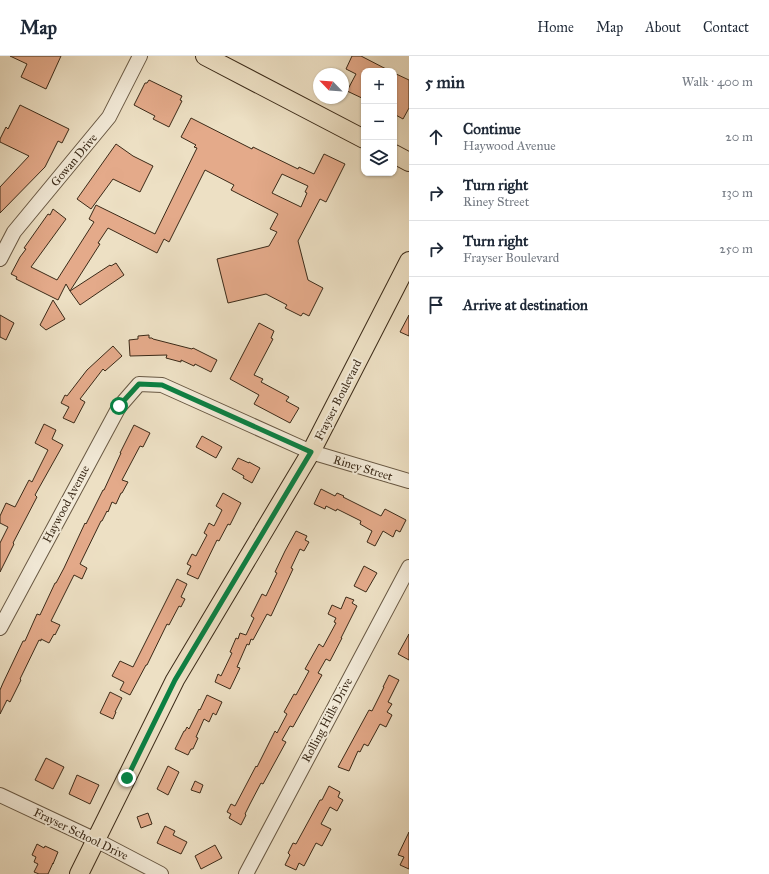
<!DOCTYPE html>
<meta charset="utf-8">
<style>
body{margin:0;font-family:"IM FELL Great Primer",serif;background:#f6f6f7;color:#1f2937}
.controls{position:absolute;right:12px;top:12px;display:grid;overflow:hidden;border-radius:8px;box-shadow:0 1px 3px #0004}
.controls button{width:36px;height:36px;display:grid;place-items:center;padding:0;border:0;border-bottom:1px solid #e0e1e3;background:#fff;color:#1f2937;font:20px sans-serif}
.compass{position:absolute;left:313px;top:12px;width:36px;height:36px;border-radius:50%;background:#fff;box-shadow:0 1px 3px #0004;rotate:295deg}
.stop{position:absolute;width:12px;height:12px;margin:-9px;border:3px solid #0b8043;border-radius:50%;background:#fff}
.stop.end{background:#0b8043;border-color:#fff;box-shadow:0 1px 4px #0008}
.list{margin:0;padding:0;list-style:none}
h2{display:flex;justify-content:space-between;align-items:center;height:52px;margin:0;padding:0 16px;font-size:17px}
h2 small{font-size:13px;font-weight:400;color:#747a83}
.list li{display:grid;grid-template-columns:26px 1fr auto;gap:12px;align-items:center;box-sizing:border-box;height:56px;padding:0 16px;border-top:1px solid #e0e1e3}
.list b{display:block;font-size:15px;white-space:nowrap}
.list p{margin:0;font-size:13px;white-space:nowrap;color:#747a83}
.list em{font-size:13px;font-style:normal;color:#747a83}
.icon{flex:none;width:22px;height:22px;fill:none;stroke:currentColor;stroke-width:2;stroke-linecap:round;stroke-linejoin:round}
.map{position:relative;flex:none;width:409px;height:818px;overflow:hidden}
header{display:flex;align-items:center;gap:24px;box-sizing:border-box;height:56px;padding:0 20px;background:#fff;border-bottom:1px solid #e0e1e3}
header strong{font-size:19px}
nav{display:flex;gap:22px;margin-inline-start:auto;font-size:14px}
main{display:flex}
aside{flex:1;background:#fff}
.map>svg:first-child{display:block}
.building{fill:#e4aa8a;stroke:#3b2a18;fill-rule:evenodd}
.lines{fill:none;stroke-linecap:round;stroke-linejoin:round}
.minor-casing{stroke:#685843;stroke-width:16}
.major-casing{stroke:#3b2a18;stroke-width:20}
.minor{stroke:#f3ebd9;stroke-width:14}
.major{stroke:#ede0c4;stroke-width:18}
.route{stroke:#0b8043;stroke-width:5}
.labels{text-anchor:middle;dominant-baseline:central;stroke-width:4;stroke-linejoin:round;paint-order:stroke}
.street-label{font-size:12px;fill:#3b2a18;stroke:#f3ebd9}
</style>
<header>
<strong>Map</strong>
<nav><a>Home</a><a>Map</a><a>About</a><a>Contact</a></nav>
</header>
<main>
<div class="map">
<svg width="409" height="818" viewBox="0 0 409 818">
<rect width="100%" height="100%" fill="#ede0c4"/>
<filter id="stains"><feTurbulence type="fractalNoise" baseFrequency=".005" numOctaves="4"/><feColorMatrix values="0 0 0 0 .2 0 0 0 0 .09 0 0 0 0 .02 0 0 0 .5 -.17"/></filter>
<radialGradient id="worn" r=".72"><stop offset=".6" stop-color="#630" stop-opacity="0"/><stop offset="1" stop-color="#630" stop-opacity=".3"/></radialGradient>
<g class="building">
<polygon points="10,0 61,0 46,33 21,21 27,8"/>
<polygon points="352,0 361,0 390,15 364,15 364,43 347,35 356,18 346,13"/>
<polygon points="394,17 409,24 409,52 403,63 394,58"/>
<polygon points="149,24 182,40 180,44 182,45 169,71 153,63 155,60 134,49 145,27 147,27"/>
<polygon points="20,49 69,73 62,87 58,85 45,111 0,157 0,131 29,100 0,86 0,83 6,71 8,73"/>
<path d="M191,62L252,93L253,91L298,113L299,111L314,118L324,98L345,108L326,146L320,143L298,185L308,224L323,232L309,260L303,257L301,260L285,252L287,249L266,238L228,247L217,203L269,190L277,176L270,173L278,158L231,134L234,129L205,114L169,186L164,183L157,197L108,172L98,187L100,188L70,235L66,228L58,244L16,223L17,221L11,218L20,201L26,193L24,192L48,158L50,159L53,153L66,163L31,211L57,224L94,166L89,163L96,149L155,178L197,92L194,91L196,89L181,81ZM282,118L308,130L305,136L307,137L301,151L272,137Z"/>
<polygon points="116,88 133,100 153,110 140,136 113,123 91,153 77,143"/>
<polygon points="116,207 124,219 80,249 70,235 110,209 111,210"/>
<polygon points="53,244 65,263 46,274 40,269"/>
<polygon points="0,259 14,267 6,284 0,281"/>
<polygon points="409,259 409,280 400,276"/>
<polygon points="259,267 274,275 271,282 273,283 254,319 263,323 261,326 289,341 286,345 299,352 290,367 254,348 259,339 230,323"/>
<polygon points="149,279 149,282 152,282 153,283 192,293 193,292 217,304 211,316 195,308 194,310 181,304 181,306 166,302 167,299 130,300 129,284 138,283 138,280"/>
<polygon points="113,290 122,300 105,315 103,313 80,343 85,346 74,367 63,362 69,351 61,347 65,339 67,340 87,314"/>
<polygon points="44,368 56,374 52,383 63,389 35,439 37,441 13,487 14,488 0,516 0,487 8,471 0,467 0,460 6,447 15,451 29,424 32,426 48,394 35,387"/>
<polygon points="134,369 150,377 143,391 140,390 122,424 128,426 122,437 121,437 116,448 112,446 108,456 107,455 102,465 101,465 80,508 87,512 82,523 74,519 51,565 60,569 55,579 54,578 49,587 41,583 41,585 39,584 20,623 21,624 10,646 7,644 0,658 0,634 3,627 23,585 25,585 37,558 40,559 55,527 56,527 64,512 85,467 86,468 103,434 104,434 121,397 120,397"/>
<polygon points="202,380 222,391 216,402 196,391"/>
<polygon points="238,402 249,407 249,406 260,412 252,427 243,422 244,420 232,413"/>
<polygon points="321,433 335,440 337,437 344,440 343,441 381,460 385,453 406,464 400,476 396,474 393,481 383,475 375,490 367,486 372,475 360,468 361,465 337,453 336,455 326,450 325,453 314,448"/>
<polygon points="223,437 241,447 230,469 228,468 219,485 217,484 198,523 187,518 191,510 187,508 192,498 196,500 198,496 207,479 204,477 209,467 214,470 222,454 216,450"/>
<polygon points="296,475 307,480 305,484 309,486 304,495 300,493 291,512 293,513 271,560 267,558 253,584 251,583 249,589 247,588 237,611 240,612 230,633 215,626 218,618 221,620 232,597 230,596 236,582 238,583 240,577 246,579 254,562 251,560 262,538 266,540 277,517 275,516 285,495"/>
<polygon points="364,510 377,517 366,536 354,530"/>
<polygon points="177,523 187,528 181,541 185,543 181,551 179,550 169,569 167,568 147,609 146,609 130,639 120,634 124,626 112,620 120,605 133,611"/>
<polygon points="346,541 354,544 352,547 357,550 341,582 342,582 330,605 326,603 318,617 322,619 293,671 290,670 282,684 286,686 263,728 261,727 250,748 245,758 246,759 241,769 229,762 231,758 227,756 231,748 235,750 256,710 257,711 275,675 277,677 287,658 284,656 294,638 296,639 309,615 305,613 319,588 323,591 336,567 334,566 336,562 328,558 332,549 341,553"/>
<polygon points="409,578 409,604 398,598"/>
<polygon points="389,619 399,624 388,646 392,648 387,656 392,659 386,671 380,668 368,690 364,688 360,696 358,695 349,715 338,711 369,654 372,655 384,631 383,631"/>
<polygon points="110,636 122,642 115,656 116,656 113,663 100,657"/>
<polygon points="207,639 222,646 216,659 213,657 209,666 204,663 196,681 198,682 193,693 191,693 188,699 175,693 184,675 185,675 187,671 189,673 199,653 200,654"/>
<polygon points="46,702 64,711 53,733 35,724"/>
<polygon points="168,710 179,716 168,739 157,733"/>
<polygon points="77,719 99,729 90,748 69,738"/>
<polygon points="195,725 203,729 200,737 191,734"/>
<polygon points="329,730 340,736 338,741 343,744 337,755 330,751 321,768 331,773 322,790 316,787 304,810 299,807 296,814 285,809 290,799 288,797 293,787 296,788 320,744 322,744"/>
<polygon points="148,757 152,768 141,772 137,761"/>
<polygon points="165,770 175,775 173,779 187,786 181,798 157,787"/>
<polygon points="409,776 409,813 400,809 404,801 398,799"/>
<polygon points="37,788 44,792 45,790 58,796 53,808 53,807 48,818 39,818 34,816 38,808 34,806 36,801 32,799"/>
<polygon points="215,789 222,802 201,813 195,800"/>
</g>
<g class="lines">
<defs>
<g id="minor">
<polyline points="0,203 14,176 109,61 140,0"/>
<polyline points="0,572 119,351 139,328 162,329 311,396 409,425"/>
<polyline points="0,739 96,784 161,818"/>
<polyline points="246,818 409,511"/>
</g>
<g id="major">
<polyline points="205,0 364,83"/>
<polyline points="394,98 409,106"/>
<polyline points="79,818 175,624 311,396 409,205"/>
</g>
</defs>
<use href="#minor" class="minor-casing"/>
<use href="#major" class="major-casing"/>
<use href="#minor" class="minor"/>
<use href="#major" class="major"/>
</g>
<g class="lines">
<polyline class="route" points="119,350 139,328 162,329 311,396 175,624 127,722"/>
</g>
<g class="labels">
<g class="street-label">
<text transform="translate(74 104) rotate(-50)">Gowan Drive</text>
<text transform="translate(338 344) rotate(-63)">Frayser Boulevard</text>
<text transform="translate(363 412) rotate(17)">Riney Street</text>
<text transform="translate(66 448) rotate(-62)">Haywood Avenue</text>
<text transform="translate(327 664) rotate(-62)">Rolling Hills Drive</text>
<text transform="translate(81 778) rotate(26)">Frayser School Drive</text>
</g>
</g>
<rect width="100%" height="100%" filter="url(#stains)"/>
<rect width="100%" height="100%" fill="url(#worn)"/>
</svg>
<div class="controls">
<button>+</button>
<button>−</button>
<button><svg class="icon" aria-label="layers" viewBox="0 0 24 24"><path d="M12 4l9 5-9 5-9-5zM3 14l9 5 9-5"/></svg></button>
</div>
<svg class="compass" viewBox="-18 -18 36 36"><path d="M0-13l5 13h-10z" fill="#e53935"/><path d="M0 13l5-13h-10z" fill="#747a83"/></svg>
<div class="stop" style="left:119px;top:350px"></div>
<div class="stop end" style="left:127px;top:722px"></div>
</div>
<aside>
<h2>5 min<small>Walk · 400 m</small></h2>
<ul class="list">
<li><svg class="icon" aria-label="ahead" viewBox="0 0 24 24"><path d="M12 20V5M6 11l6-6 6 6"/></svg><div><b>Continue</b><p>Haywood Avenue</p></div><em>20 m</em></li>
<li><svg class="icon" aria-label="right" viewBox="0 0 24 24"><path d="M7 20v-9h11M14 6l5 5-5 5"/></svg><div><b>Turn right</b><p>Riney Street</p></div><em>130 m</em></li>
<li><svg class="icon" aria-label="right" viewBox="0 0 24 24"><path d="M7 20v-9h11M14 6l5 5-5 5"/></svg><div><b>Turn right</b><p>Frayser Boulevard</p></div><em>250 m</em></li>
<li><svg class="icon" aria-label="arrive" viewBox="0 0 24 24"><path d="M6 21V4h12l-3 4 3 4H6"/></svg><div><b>Arrive at destination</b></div></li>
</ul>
</aside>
</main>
